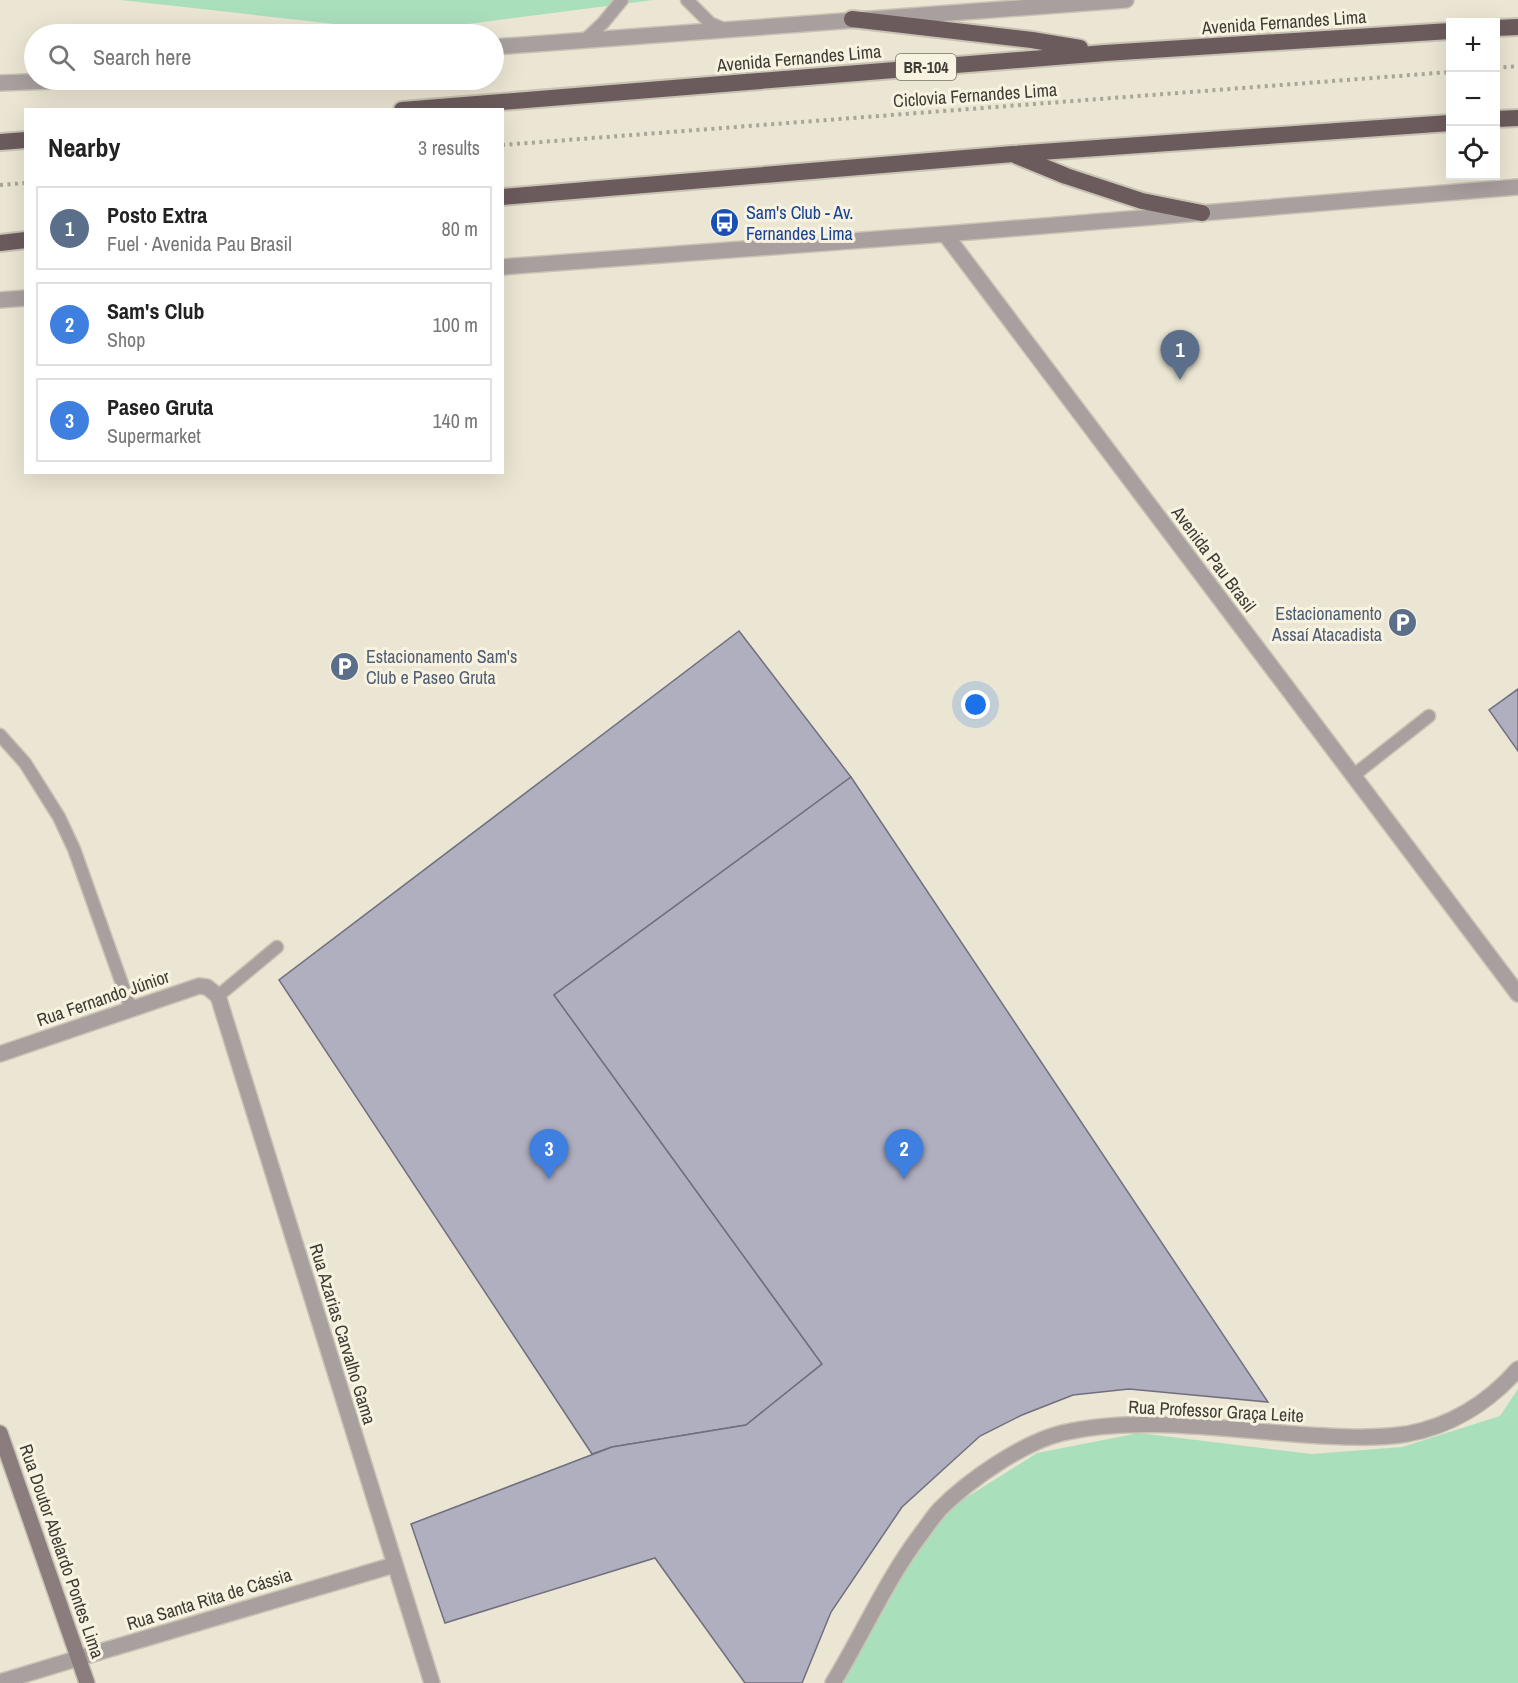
<!DOCTYPE html>
<meta charset="utf-8">
<style>
body{margin:0;font-family:"Archivo Narrow",sans-serif;background:#f2f2f2;color:#222}
.controls{position:absolute;right:18px;top:18px;display:grid;overflow:hidden;border-radius:0px;box-shadow:0 6px 24px #0002}
.controls button{width:54px;height:54px;display:grid;place-items:center;padding:0;border:0;border-bottom:2px solid #e0e0e0;background:#fff;color:#222;font:30px sans-serif}
.you{position:absolute;left:976px;top:705px;width:21px;height:21px;margin:-15px;border:4px solid #fff;border-radius:50%;background:#1a73e8;box-shadow:0 0 0 9px #1a73e833}
.badge{display:grid;place-items:center;width:39px;height:39px;border-radius:50%;background:#db2777;color:#fff;font-size:20px;font-weight:700}
.pin{position:absolute;translate:-50% -50px;filter:drop-shadow(0 2px 3px #0008)}
.pin::after{content:'';position:absolute;top:32px;width:21px;height:18px;background:inherit;clip-path:polygon(0 0,100% 0,50% 100%)}
.list{margin:0;padding:0;list-style:none}
h2{display:flex;justify-content:space-between;align-items:center;height:78px;margin:0;padding:0 24px;font-size:26px}
h2 small{font-size:20px;font-weight:400;color:#767676}
.list li{display:grid;grid-template-columns:39px 1fr auto;gap:18px;align-items:center;box-sizing:border-box;height:84px;margin:0 12px 12px;padding:0 12px;border:2px solid #e0e0e0;border-radius:0px}
.list b{display:block;font-size:22px;white-space:nowrap}
.list p{margin:0;font-size:20px;white-space:nowrap;color:#767676}
.list em{font-size:20px;font-style:normal;color:#767676}
.icon{flex:none;width:33px;height:33px;fill:none;stroke:currentColor;stroke-width:2;stroke-linecap:round;stroke-linejoin:round}
.map{position:relative;flex:none;width:1518px;height:1683px;overflow:hidden}
.search{position:absolute;background:#fff;box-shadow:0 6px 24px #0002;left:24px;top:24px;width:480px;height:66px;display:flex;align-items:center;gap:15px;box-sizing:border-box;padding:0 21px;border-radius:33px;color:#767676;font-size:22px}
.panel{position:absolute;background:#fff;box-shadow:0 6px 24px #0002;left:24px;top:108px;width:480px;height:366px;border-radius:0px}
.map>svg:first-child{display:block}
.green{fill:#aadfbc}
.building{fill:#b0afc0;stroke:#716f7f;stroke-width:1.5}
.lines{fill:none;stroke-linecap:round;stroke-linejoin:round}
.service-casing{stroke:#c8c3b3;stroke-width:15}
.minor-casing{stroke:#c8c3b3;stroke-width:18}
.tertiary-casing{stroke:#c8c3b3;stroke-width:18}
.secondary-casing{stroke:#c8c3b3;stroke-width:18}
.trunk-casing{stroke:#c8c3b3;stroke-width:20}
.path{stroke:#a9a597;stroke-width:4;stroke-dasharray:3 4.5;stroke-linecap:butt}
.service{stroke:#a89f9f;stroke-width:12}
.minor{stroke:#a89f9f;stroke-width:15}
.tertiary{stroke:#a89f9f;stroke-width:15}
.secondary{stroke:#8b7d7e;stroke-width:15}
.trunk{stroke:#6c5b5c;stroke-width:16}
.labels{text-anchor:middle;dominant-baseline:central;stroke-width:6;stroke-linejoin:round;paint-order:stroke}
.shield{fill:#f8f2e0;stroke:#767368;stroke-width:1.5}
.shield-label{font-size:16px;font-weight:bold;fill:#3e3c35}
.street-label{font-size:18px;fill:#3e3c35;stroke:#f8f2e0}
.transit-label{font-size:18px;fill:#164399;stroke:#f8f2e0;text-anchor:start}
.service-label{font-size:18px;fill:#4e5e75;stroke:#f8f2e0;text-anchor:end}
</style>
<div class="map">
<svg width="1518" height="1683" viewBox="0 0 1518 1683">
<rect width="100%" height="100%" fill="#ebe5d3"/>
<g class="green">
<polygon points="121,0 653,0 407,32"/>
<polygon points="1518,1389 1518,1683 840,1683 886,1598 951,1507 1037,1453 1139,1433 1312,1454 1402,1447 1500,1416"/>
</g>
<g class="building">
<polygon points="739,631 851,777 554,995 822,1364 746,1425 612,1447 592,1454 279,980"/>
<polygon points="1518,689 1518,751 1489,710"/>
<polygon points="851,777 1268,1402 1129,1389 1073,1395 1022,1415 980,1436 902,1507 831,1612 802,1683 745,1683 655,1558 445,1623 411,1524 612,1447 746,1425 822,1364 554,995"/>
</g>
<g class="lines">
<defs>
<g id="service">
<polyline points="687,0 710,23 726,30"/>
<polyline points="586,39 603,23 622,0"/>
<polyline points="0,735 25,763 59,817 74,849 131,1009"/>
<polyline points="1354,775 1429,716"/>
<polyline points="218,996 277,947"/>
</g>
<g id="minor">
<polyline points="494,47 1126,0"/>
<polyline points="0,83 78,80"/>
<polyline points="945,234 1518,994"/>
<polyline points="502,267 945,234 1518,187"/>
<polyline points="0,300 26,298"/>
<polyline points="0,1054 199,986 207,987 218,996 432,1683"/>
<polyline points="79,1658 394,1565"/>
<path d="M833,1683C863,1634 886,1580 921,1534C927,1526 933,1517 940,1509C969,1480 1022,1443 1062,1433C1137,1415 1231,1430 1307,1435C1340,1437 1374,1439 1407,1434C1451,1426 1489,1402 1518,1369"/>
</g>
<polyline id="tertiary" points="0,1682 79,1658"/>
<polyline id="secondary" points="0,1433 87,1683"/>
<g id="trunk">
<polyline points="852,19 1032,40 1080,48"/>
<polyline points="1496,28 1518,27"/>
<polyline points="402,110 1105,53 1450,31"/>
<polyline points="1496,119 1518,118"/>
<polyline points="0,142 26,140"/>
<polyline points="1017,156 1066,176 1142,201 1202,213"/>
<polyline points="502,197 1013,154 1450,123"/>
<polyline points="0,243 26,240"/>
</g>
</defs>
<use href="#service" class="service-casing"/>
<use href="#minor" class="minor-casing"/>
<use href="#tertiary" class="tertiary-casing"/>
<use href="#secondary" class="secondary-casing"/>
<use href="#trunk" class="trunk-casing"/>
<g class="path">
<polyline points="1496,68 1518,66"/>
<polyline points="502,145 1450,72"/>
<polyline points="0,185 26,183"/>
</g>
<use href="#service" class="service"/>
<use href="#minor" class="minor"/>
<use href="#tertiary" class="tertiary"/>
<use href="#secondary" class="secondary"/>
<use href="#trunk" class="trunk"/>
</g>
<defs>
<symbol id="bus-disc" viewBox="-11 -11 22 22"><circle r="9.5" fill="#1a4fb4" stroke="#f8f2e0"/><path d="M-5-6H5V4H4V6H2V4H-2V6H-4V4H-5ZM-3.5-4V0h7V-4ZM-3.5 1.2v1.5H-2V1.2ZM2 1.2v1.5H3.5V1.2Z" fill="#fff"/></symbol>
<symbol id="parking-disc" viewBox="-11 -11 22 22"><circle r="9.5" fill="#5c6f8a" stroke="#f8f2e0"/><path d="M-3.5-5.5H1a3.5 3.5 0 0 1 0 7H-1V5.5H-3.5ZM-1-3.4V-.6H.8a1.4 1.4 0 0 0 0-2.8Z" fill="#fff"/></symbol>
</defs>
<g fill-rule="evenodd">
<use href="#bus-disc" x="708" y="206" width="33" height="33"/>
<use href="#parking-disc" x="1386" y="606" width="33" height="33"/>
<use href="#parking-disc" x="328" y="650" width="33" height="33"/>
</g>
<g class="labels">
<rect class="shield" x="896" y="54" width="60" height="26" rx="4.5"/>
<g class="shield-label">
<text x="926" y="67">BR-104</text>
</g>
<g class="street-label">
<text transform="translate(1284 22) rotate(-4)">Avenida Fernandes Lima</text>
<text transform="translate(799 58) rotate(-5)">Avenida Fernandes Lima</text>
<text transform="translate(975 95) rotate(-4)">Ciclovia Fernandes Lima</text>
<text transform="translate(1214 559) rotate(53)">Avenida Pau Brasil</text>
<text transform="translate(103 998) rotate(-19)">Rua Fernando Júnior</text>
<text transform="translate(343 1334) rotate(73)">Rua Azarias Carvalho Gama</text>
<text transform="translate(1216 1411) rotate(3)">Rua Professor Graça Leite</text>
<text transform="translate(62 1551) rotate(71)">Rua Doutor Abelardo Pontes Lima</text>
<text transform="translate(209 1599) rotate(-17)">Rua Santa Rita de Cássia</text>
</g>
<g class="transit-label">
<text x="746" y="212">Sam's Club - Av.<tspan x="746" dy="21">Fernandes Lima</tspan></text>
</g>
<g class="service-label">
<text x="1382" y="613">Estacionamento<tspan x="1382" dy="21">Assaí Atacadista</tspan></text>
<text x="366" y="656" text-anchor="start">Estacionamento Sam's<tspan x="366" dy="21">Club e Paseo Gruta</tspan></text>
</g>
</g>
</svg>
<div class="controls">
<button>+</button>
<button>−</button>
<button><svg class="icon" aria-label="locate" viewBox="0 0 24 24"><circle cx="12" cy="12" r="6"/><path d="M12 2v4M12 18v4M2 12h4M18 12h4"/></svg></button>
</div>
<div class="you"></div>
<div class="pin badge" style="left:1180px;top:380px;background:#5c6f8a">1</div>
<div class="pin badge" style="left:904px;top:1179px;background:#3f7fe0">2</div>
<div class="pin badge" style="left:549px;top:1179px;background:#3f7fe0">3</div>
<div class="search"><svg class="icon" aria-label="search" viewBox="0 0 24 24"><circle cx="10" cy="10" r="6"/><path d="M15 15l6 6"/></svg>Search here</div>
<section class="panel">
<h2>Nearby<small>3 results</small></h2>
<ul class="list">
<li><span class="badge" style="background:#5c6f8a">1</span><div><b>Posto Extra</b><p>Fuel · Avenida Pau Brasil</p></div><em>80 m</em></li>
<li><span class="badge" style="background:#3f7fe0">2</span><div><b>Sam's Club</b><p>Shop</p></div><em>100 m</em></li>
<li><span class="badge" style="background:#3f7fe0">3</span><div><b>Paseo Gruta</b><p>Supermarket</p></div><em>140 m</em></li>
</ul>
</section>
</div>
